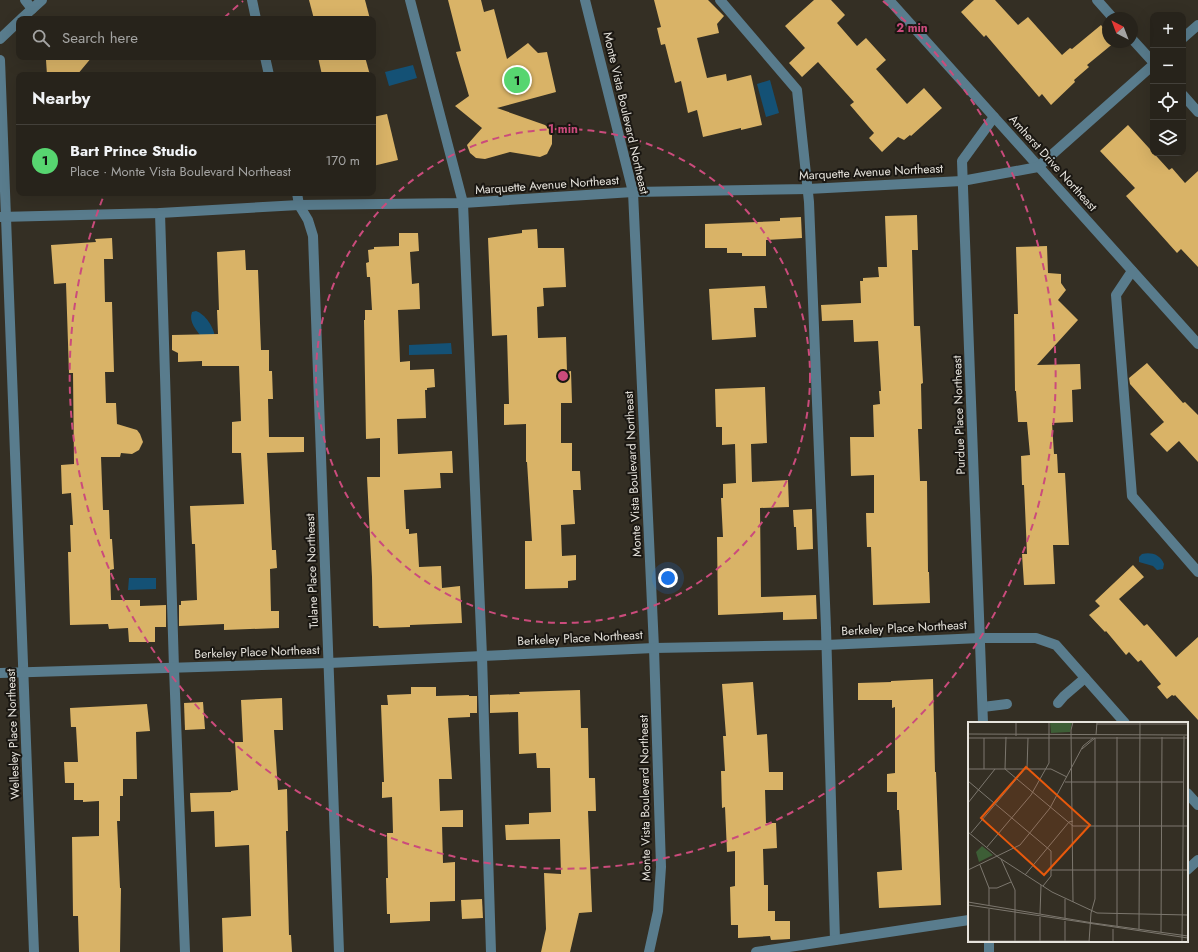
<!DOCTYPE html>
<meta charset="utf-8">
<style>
body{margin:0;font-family:Jost,sans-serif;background:#2f2b24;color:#f1f3f6}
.controls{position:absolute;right:12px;top:12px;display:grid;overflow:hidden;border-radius:8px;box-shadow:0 4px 16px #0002}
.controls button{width:36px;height:36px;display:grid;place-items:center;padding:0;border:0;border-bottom:1px solid #43403a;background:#27231b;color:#f1f3f6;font:20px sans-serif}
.compass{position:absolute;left:1102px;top:12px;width:36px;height:36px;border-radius:50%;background:#27231b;box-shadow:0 4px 16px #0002;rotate:318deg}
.you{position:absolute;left:668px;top:578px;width:14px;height:14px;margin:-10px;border:3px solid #fff;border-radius:50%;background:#1a73e8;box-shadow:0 0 0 6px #1a73e833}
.badge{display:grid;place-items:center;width:26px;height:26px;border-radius:50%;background:#57d570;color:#111;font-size:13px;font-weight:700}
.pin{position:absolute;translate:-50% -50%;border:2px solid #fff;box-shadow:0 1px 4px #0006}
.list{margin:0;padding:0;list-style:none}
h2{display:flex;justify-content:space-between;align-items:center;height:52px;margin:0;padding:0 16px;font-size:17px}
h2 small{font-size:13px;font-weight:400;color:#a4a4a3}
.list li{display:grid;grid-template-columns:26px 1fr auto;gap:12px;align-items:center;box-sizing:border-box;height:72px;padding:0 16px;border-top:1px solid #43403a}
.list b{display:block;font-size:15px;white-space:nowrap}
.list p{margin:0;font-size:13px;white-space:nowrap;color:#a4a4a3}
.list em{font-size:13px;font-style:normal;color:#a4a4a3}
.icon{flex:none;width:22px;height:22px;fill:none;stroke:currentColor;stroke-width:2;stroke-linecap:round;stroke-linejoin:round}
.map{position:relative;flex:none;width:1198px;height:952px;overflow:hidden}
.search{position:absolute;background:#27231b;box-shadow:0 4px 16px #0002;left:16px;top:16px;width:360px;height:44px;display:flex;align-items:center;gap:10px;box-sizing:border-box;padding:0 14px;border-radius:8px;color:#a4a4a3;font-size:15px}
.panel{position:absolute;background:#27231b;box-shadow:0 4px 16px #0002;left:16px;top:72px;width:360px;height:124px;border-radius:8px}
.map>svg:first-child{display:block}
.water{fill:#145175}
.building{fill:#d9b367}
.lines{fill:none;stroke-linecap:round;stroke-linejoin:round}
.minor{stroke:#597c8d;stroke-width:10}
.ring{fill:none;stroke:#cb4b7c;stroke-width:2;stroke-dasharray:7 5}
.labels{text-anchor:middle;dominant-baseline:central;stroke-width:4;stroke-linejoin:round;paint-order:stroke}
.street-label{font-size:12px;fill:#e7e4dd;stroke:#1a1712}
.inset-road{fill:none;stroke:#7c776e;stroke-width:1}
.view{fill:#e8590c;fill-opacity:0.15;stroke:#e8590c;stroke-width:2}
.inset-edge{fill:none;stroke:#e7e4dd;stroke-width:2}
.centre{fill:#cb4b7c;stroke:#1a1712;stroke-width:2}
.ring-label{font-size:12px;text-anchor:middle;font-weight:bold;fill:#cb4b7c;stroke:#1a1712;stroke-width:4;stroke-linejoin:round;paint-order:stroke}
</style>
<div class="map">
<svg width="1198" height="952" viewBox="0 0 1198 952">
<rect width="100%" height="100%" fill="#342f24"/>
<g class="water">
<polygon points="413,65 417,78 389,86 385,72"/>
<polygon points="770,80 779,113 766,117 757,84"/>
<path d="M196,311C205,314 214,327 215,337L203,339C197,331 188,322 192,312Z"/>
<polygon points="451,343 452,354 409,355 409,345"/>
<path d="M1142,554C1151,552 1160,554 1164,564L1163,569L1157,570L1153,566L1139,562V557Z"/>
<polygon points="129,578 156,578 156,589 128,590"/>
</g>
<g class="building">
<polygon points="309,0 365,0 370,19 314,19"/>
<polygon points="448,0 481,0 484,12 494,9 507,59 528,43 538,53 547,52 556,92 497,108 545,125 552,131 552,144 547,154 540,157 510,152 485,159 476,158 470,153 467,145 482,128 455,106 469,96 456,52 461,51"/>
<polygon points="654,0 708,0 724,16 717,24 719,33 697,38 707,78 726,74 727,81 751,75 762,125 741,130 741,128 703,137 697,110 688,113 681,81 675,83 665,44 661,45 657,28 661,27"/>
<polygon points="814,0 831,0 845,15 837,23 857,46 866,38 886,60 876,69 907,104 924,88 942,108 911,136 910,135 904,140 898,137 882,152 869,138 874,133 850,105 854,102 818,62 802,77 789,63 805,48 785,26"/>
<polygon points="974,0 995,0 1018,25 1028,17 1062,55 1070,48 1072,49 1101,25 1108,34 1108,42 1115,42 1087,65 1089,67 1074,80 1075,82 1051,105 1042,94 1039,97 986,35 984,37 961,12"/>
<polygon points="59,57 92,57 77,75 47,75 46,60 59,59"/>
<polygon points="318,57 365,57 370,75 322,75"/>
<polygon points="387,114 398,160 373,166 373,117"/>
<polygon points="1128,125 1169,170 1172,168 1185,183 1198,171 1198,267 1181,249 1177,253 1126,196 1135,188 1100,151"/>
<polygon points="917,215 918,250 912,250 914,326 920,326 923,383 921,384 922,429 918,429 920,481 927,481 928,572 929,572 930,603 873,605 871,547 867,547 866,513 874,513 874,475 851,476 850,437 874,437 873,405 880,404 879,391 881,391 878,341 854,342 853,320 822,321 821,305 861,303 860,281 863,281 863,278 879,277 878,267 887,267 885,216"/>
<polygon points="801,217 802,238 766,240 766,256 742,256 742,253 727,253 727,248 705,248 705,224 780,221 780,218"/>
<polygon points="537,229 538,248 564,248 566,287 543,288 544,306 537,307 538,338 566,337 567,372 571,371 572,403 561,403 561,443 572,443 572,471 580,471 581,490 573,490 575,524 561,525 562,556 576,555 576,580 568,581 568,588 525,589 525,541 532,541 527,462 526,462 526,424 504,425 504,404 509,404 507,335 492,336 488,238 522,233 522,230"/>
<polygon points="399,233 418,233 419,251 410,252 412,284 419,283 420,309 398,310 400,362 410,361 410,370 434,369 435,387 427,388 427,390 425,390 426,418 397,419 398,454 452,451 453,473 440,473 441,488 404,490 406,529 409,529 409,534 417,533 419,567 441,566 442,588 460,586 462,623 410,625 410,627 379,628 378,626 373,626 372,577 367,477 380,477 380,438 366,439 364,320 365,320 365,310 372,310 370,277 367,277 366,263 369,262 368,250 374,249 374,247 399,246"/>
<polygon points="112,238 113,259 104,259 105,302 112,302 114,372 105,372 106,403 116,403 117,424 137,430 140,434 143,442 139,450 132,454 121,453 120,457 101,457 103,510 109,510 110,539 112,539 114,569 110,570 111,600 140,600 140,606 166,605 166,627 155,627 155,642 129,642 128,628 109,629 108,624 70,625 68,552 71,552 70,525 73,525 71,493 62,494 61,465 74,464 73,373 69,373 66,283 54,284 51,245 96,242 95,239"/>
<polygon points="1047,246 1048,273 1061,274 1061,283 1066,290 1058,300 1078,320 1037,365 1080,364 1081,389 1072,390 1073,422 1052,423 1054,454 1057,454 1058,473 1065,473 1069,545 1053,545 1055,584 1024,585 1022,554 1027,554 1024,485 1022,485 1021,456 1030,455 1027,422 1018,422 1016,391 1015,391 1014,314 1018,314 1016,247"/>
<polygon points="245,250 246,270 258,270 261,350 269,350 269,371 272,371 273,399 268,399 269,437 304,437 304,452 267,453 272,550 276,550 277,568 270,569 271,611 279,611 279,628 224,630 224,624 179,626 179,605 181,605 181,601 197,600 195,544 192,544 190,506 244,504 241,453 232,453 232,422 241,421 239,366 202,366 202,361 178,362 178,353 172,350 172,335 218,334 217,310 219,310 217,252"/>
<polygon points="765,286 767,308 754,308 756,337 712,340 709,289"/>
<polygon points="1147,363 1183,403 1185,402 1198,415 1198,462 1179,441 1167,452 1150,434 1164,422 1130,384 1129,378"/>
<polygon points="765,387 767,443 751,444 752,482 788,480 789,507 760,508 761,597 816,595 817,619 783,620 783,612 718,615 717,537 723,537 721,498 723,498 723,484 736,483 735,444 722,445 722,427 716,427 715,389"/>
<polygon points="812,509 813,549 797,550 796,527 794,527 793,510"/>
<polygon points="1133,565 1144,577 1119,599 1144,626 1147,624 1176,657 1198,637 1198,720 1175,695 1174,696 1172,695 1167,699 1157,687 1161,684 1141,660 1138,662 1129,652 1126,655 1106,631 1105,632 1089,615 1100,606 1095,601"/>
<polygon points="933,679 935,772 936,772 941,905 879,908 877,872 902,870 899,810 897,810 897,792 887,792 887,774 895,773 895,707 892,708 892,700 858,700 858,683 891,682 891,681"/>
<polygon points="753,682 757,735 767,734 769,772 783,772 783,790 765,790 766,823 776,823 777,848 763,849 764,885 768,885 768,911 775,911 775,921 790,921 790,939 771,940 770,936 738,938 738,925 731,925 730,887 735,886 735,851 727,852 725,807 722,808 721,771 725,771 723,736 726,736 722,684"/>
<polygon points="411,687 436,687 436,696 469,695 469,696 477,696 477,713 470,713 470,717 448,718 452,779 439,779 440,811 463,810 463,827 442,827 443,863 455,862 455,901 430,902 430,921 390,923 390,914 387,914 386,878 388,878 387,833 393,833 392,797 382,798 382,782 384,782 381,705 388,705 387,695 411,694"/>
<polygon points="580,690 581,728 588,728 589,778 595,778 596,811 588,811 592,912 579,913 570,952 541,952 546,929 544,873 561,874 560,839 506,840 505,825 529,824 529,813 551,812 550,768 537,768 536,753 519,754 518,712 490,713 490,695 520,694 519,692"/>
<polygon points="282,698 283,730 274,730 278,790 287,789 288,831 286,831 289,935 291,935 292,952 223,952 222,918 251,916 249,845 215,847 214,811 191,812 190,793 231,792 231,791 238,790 235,742 243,742 241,700"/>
<polygon points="203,702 205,729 185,730 184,703"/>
<polygon points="147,704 150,731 136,732 137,779 123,779 123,796 120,796 120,821 117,821 120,888 121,888 120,952 79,952 78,916 73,916 72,837 99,836 99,801 83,802 83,800 74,800 74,783 65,783 64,762 78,762 76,727 71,727 70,708"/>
<polygon points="482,899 483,918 462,919 461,900"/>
</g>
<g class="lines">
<g class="minor">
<polyline points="25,0 32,9"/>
<polyline points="252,0 256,19"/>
<polyline points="410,0 463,203 482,656 491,952"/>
<polyline points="585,0 633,192 654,648 661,867 658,911 649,952"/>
<polyline points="720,0 797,90 809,202 826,628 835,940"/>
<polyline points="889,0 1198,344"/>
<polyline points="1097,0 1113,18"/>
<polyline points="21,19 42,0"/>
<polyline points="1183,38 1198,25"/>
<polyline points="0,39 19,21"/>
<polyline points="1132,39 1153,62"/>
<polyline points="265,57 269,75"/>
<polyline points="0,60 34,952"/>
<polyline points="1183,95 1198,112"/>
<polyline points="297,193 299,205 308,220 313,236 339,952"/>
<polyline points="160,213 174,668 185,952"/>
<polyline points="0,217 160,213 299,205 463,203 633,192 808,189 962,181 1038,167 1153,65"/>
<polyline points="1132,271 1116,295 1132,496 1198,572"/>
<polyline points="0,673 329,663 654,648 826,645 980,638 1036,638 1056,645 1125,723"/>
<polyline points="1058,703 1064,696 1085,678"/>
<polyline points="983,707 1007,704"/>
<polyline points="983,723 962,161 994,117"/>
<polyline points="1187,793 1198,805"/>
<polyline points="1187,870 1198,860"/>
<polyline points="989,941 989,952"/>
<polyline points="756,952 969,920"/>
</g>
</g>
<g class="ring">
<circle cx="563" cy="376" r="247"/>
<path d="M224 18A493 493 0 0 1 243 1M883 1A493 493 0 1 1 104 195"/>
</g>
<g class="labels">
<g class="street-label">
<text transform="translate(626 113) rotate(77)">Monte Vista Boulevard Northeast</text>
<text transform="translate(1053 163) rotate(48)">Amherst Drive Northeast</text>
<text transform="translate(871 172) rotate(-3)">Marquette Avenue Northeast</text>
<text transform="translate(547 185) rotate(-4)">Marquette Avenue Northeast</text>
<text transform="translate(959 415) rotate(-92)">Purdue Place Northeast</text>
<text transform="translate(633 474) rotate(-93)">Monte Vista Boulevard Northeast</text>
<text transform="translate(312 571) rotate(-92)">Tulane Place Northeast</text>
<text transform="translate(904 628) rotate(-3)">Berkeley Place Northeast</text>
<text transform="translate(580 638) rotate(-3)">Berkeley Place Northeast</text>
<text transform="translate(257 652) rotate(-2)">Berkeley Place Northeast</text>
<text transform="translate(13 734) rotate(-92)">Wellesley Place Northeast</text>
<text transform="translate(645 798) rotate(-91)">Monte Vista Boulevard Northeast</text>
</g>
</g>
<g transform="translate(968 722)">
<rect width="220" height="220" fill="#342f24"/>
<path d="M82,0H104L102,10L83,11ZM14,124L25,133L11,140L8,130Z" fill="#3d5e36"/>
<path class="inset-road" d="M31,0H64M129,2H220M0,12L220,13M128,13L129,0M48,14V1M38,15L37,47L105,104H220M0,16H220M16,16V47M114,27L127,16M0,47H83L99,55M59,47L60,16M0,59L83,129V154L75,164M97,60H215M0,81L27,47M0,110L30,135L84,170L129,191L220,193M3,111L56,48M19,125L63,73L81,41V0M33,137L47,168V219M12,143L21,166V183M0,148L52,123L82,86L115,24L125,16M83,148H220M57,153L101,100L105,99M21,166H29L43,160M0,180L125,201L220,214M105,180L103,8L105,0M0,183L220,216M21,187V219M72,192L73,163M97,196V177M97,199V220M149,204V15M171,207L172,0M193,210L194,15M0,219H122M72,220V195M121,220L123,191L127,177V16M145,220V207M214,220L216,14"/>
<path class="view" d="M58,45L122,103L76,153L13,96Z"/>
<rect width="220" height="220" class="inset-edge"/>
</g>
<circle cx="563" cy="376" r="6" class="centre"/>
<g class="ring-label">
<text x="912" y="32">2 min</text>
<text x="563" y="133">1 min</text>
</g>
</svg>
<div class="controls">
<button>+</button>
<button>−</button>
<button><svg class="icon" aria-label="locate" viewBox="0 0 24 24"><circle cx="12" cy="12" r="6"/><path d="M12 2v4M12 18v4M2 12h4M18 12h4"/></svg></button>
<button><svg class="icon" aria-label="layers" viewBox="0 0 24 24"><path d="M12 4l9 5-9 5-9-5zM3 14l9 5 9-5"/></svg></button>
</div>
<svg class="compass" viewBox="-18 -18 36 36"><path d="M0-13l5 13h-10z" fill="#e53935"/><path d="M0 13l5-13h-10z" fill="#a4a4a3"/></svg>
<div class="you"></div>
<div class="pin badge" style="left:517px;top:80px">1</div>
<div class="search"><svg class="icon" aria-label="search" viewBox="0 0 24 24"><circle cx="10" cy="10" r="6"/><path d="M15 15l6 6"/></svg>Search here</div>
<section class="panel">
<h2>Nearby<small></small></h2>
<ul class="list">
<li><span class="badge">1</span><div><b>Bart Prince Studio</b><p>Place · Monte Vista Boulevard Northeast</p></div><em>170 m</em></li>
</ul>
</section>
</div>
